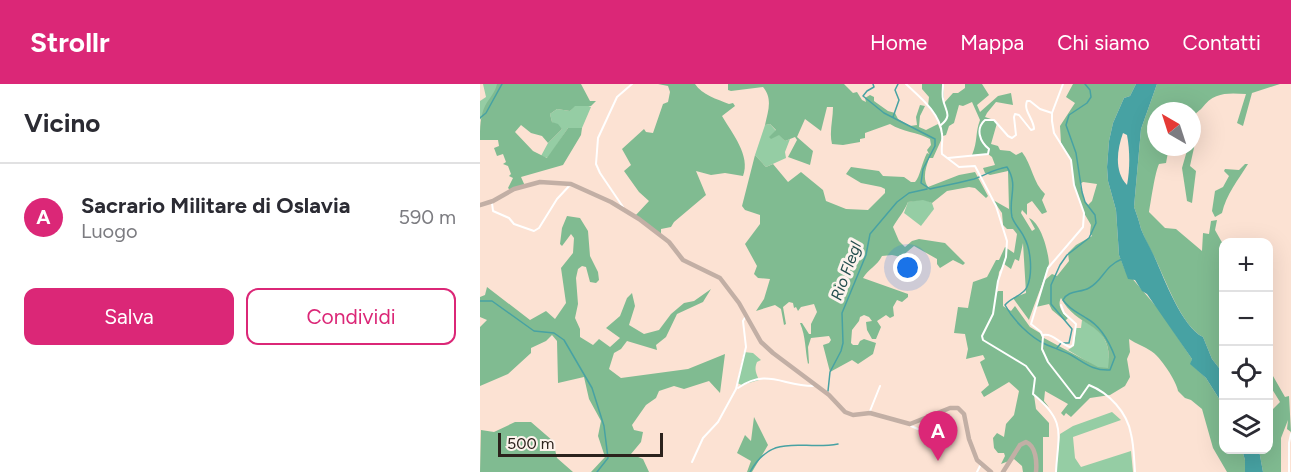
<!DOCTYPE html>
<html lang="it">
<meta charset="utf-8">
<style>
body{margin:0;font-family:Figtree,sans-serif;background:#f2f2f3;color:#2b2b33}
.controls{position:absolute;right:18px;bottom:18px;display:grid;overflow:hidden;border-radius:12px;box-shadow:0 6px 24px #0002}
.controls button{width:54px;height:54px;display:grid;place-items:center;padding:0;border:0;border-bottom:2px solid #e1e1e2;background:#fff;color:#2b2b33;font:30px sans-serif}
.compass{position:absolute;left:667px;top:18px;width:54px;height:54px;border-radius:50%;background:#fff;box-shadow:0 6px 24px #0002;rotate:321deg}
.scale{position:absolute;left:18px;bottom:15px;width:165px;box-sizing:border-box;padding-left:6px;border:3px solid #2b221c;border-top:0;font-size:16px;line-height:21px;white-space:nowrap;color:#2b221c;-webkit-text-stroke:4px #fdf3ed;paint-order:stroke}
.you{position:absolute;left:428px;top:184px;width:21px;height:21px;margin:-15px;border:4px solid #fff;border-radius:50%;background:#1a73e8;box-shadow:0 0 0 9px #1a73e833}
.badge{display:grid;place-items:center;width:39px;height:39px;border-radius:50%;background:#db2777;color:#fff;font-size:20px;font-weight:700}
.pin{position:absolute;translate:-50% -50px;filter:drop-shadow(0 2px 3px #0008)}
.pin::after{content:'';position:absolute;top:32px;width:21px;height:18px;background:inherit;clip-path:polygon(0 0,100% 0,50% 100%)}
.list{margin:0;padding:0;list-style:none}
h2{display:flex;justify-content:space-between;align-items:center;height:78px;margin:0;padding:0 24px;font-size:26px}
h2 small{font-size:20px;font-weight:400;color:#7c7c81}
.list li{display:grid;grid-template-columns:39px 1fr auto;gap:18px;align-items:center;box-sizing:border-box;height:108px;padding:0 24px;border-top:2px solid #e1e1e2}
.list b{display:block;font-size:22px;white-space:nowrap}
.list p{margin:0;font-size:20px;white-space:nowrap;color:#7c7c81}
.list em{font-size:20px;font-style:normal;color:#7c7c81}
.actions{display:flex;gap:12px;padding:18px 24px}
.actions a{flex:1;padding:14px 0;border:2px solid #db2777;border-radius:12px;text-align:center;font-size:21px;color:#db2777}
.actions .main{background:#db2777;color:#fff}
.icon{flex:none;width:33px;height:33px;fill:none;stroke:currentColor;stroke-width:2;stroke-linecap:round;stroke-linejoin:round}
.map{position:relative;flex:none;width:811px;height:388px;overflow:hidden}
header{display:flex;align-items:center;gap:36px;box-sizing:border-box;height:84px;padding:0 30px;background:#db2777;color:#fff}
header strong{font-size:28px}
nav{display:flex;gap:33px;margin-inline-start:auto;font-size:21px}
main{display:flex}
aside{flex:1;background:#fff}
.map>svg:first-child{display:block}
.green{fill:#95cda4}
.forest{fill:#80bb91;fill-rule:evenodd}
.water{fill:#47a2a3;fill-rule:evenodd}
.lines{fill:none;stroke-linecap:round;stroke-linejoin:round}
.stream{stroke:#47a2a3;stroke-width:1.5}
.street{stroke:#fff;stroke-width:2}
.secondary{stroke:#c2afa5;stroke-width:4.5}
.labels{text-anchor:middle;dominant-baseline:central;stroke-width:6;stroke-linejoin:round;paint-order:stroke}
.water-label{font-size:16px;font-style:italic;fill:#244e4e;stroke:#fdf3ed}
</style>
<header>
<strong>Strollr</strong>
<nav><a>Home</a><a>Mappa</a><a>Chi siamo</a><a>Contatti</a></nav>
</header>
<main>
<aside>
<h2>Vicino<small></small></h2>
<ul class="list">
<li><span class="badge">A</span><div><b>Sacrario Militare di Oslavia</b><p>Luogo</p></div><em>590 m</em></li>
</ul>
<div class="actions"><a class="main">Salva</a><a>Condividi</a></div>
</aside>
<div class="map">
<svg width="811" height="388" viewBox="0 0 811 388">
<rect width="100%" height="100%" fill="#fce2d3"/>
<g class="green">
<polygon points="3,0 19,0 16,10 0,36 0,17 6,13"/>
<polygon points="106,21 111,23 102,44 88,44 68,74 61,72 68,59 82,45 72,38 70,30 77,25 90,27 94,22"/>
<polygon points="290,40 305,57 310,55 305,68 306,74 286,83 275,71 285,41"/>
<polygon points="443,115 452,119 454,125 441,142 424,129 428,118"/>
<path d="M602,236C625,248 630,259 629,284H618L588,266L594,262L596,244H601Z"/>
<path d="M264,268L273,269L281,276L277,278C274,285 276,289 279,296L262,301L257,299Z"/>
<polygon points="632,328 641,336 593,353 595,374 601,383 651,367 653,388 576,388 580,350 593,342"/>
</g>
<g class="forest">
<path d="M17,0H101L110,17H116L111,22H95L90,27L77,25L70,30L72,38L78,40L82,45L68,59L62,52L51,49L41,41L35,48L53,67L67,74L88,44H102L101,51L83,81L41,93L45,102L30,106L28,104L33,94L29,92L31,90L28,82L23,80L26,78L23,70L17,72L14,64L19,62L18,56H0C0,43 0,33 5,22C10,13 15,9 17,0Z"/>
<path d="M178,0H215C222,11 237,15 249,20L253,19L255,22L242,32C252,49 271,72 263,92L245,89L231,91L216,87L226,111L194,138L191,143L181,145V151L155,132L169,117L159,108L144,87L151,81L142,65L164,45L166,48L173,49L183,20L188,18L190,8L188,2Z"/>
<path d="M248,0H364L373,9L377,8L382,16L386,18L385,14L390,11L394,13V17L408,27L415,29L418,35L430,42L437,41L436,33L440,21L445,22L440,32L439,43L446,46L458,40L461,48L459,37L448,22L449,13L442,5V0H463L464,19L473,9H478L485,4V0H502L509,11L497,21L500,28L518,12L531,9L533,21L516,18L507,29L505,33L514,36L517,39L511,60L518,62L520,66L530,67L536,71L542,68C552,81 553,99 565,110L562,116L567,128L562,130L552,117L547,120V131L542,126L541,129L552,147L555,145L549,134C561,139 568,166 569,179C569,183 552,227 549,236L533,214L546,209L543,159L539,177L535,175L531,185L524,180L519,188L517,208L518,207H523V222L531,227L535,222L550,243L560,249L562,253L618,283L628,284C635,237 597,246 581,214C577,221 582,229 588,234L585,237L572,226L569,220L556,223L565,196L572,190L577,192L589,177L588,169L596,161L612,152L610,149L611,141L604,129L594,101L591,76L581,59L580,42L595,19L586,13L593,0H656L650,12L644,14L633,39L629,57L627,83L628,97L636,126L639,171L645,186L680,227L712,275L711,280L726,294L743,321L744,366H762L765,376V388H747L733,364L722,325L711,316L705,314L698,307C697,298 680,272 671,267C664,262 656,260 649,255L650,268L647,275L650,293L645,302L630,311L610,314L591,333L586,329L584,332L581,329L588,320L565,307L564,317L569,323L554,311L556,325L569,339V353H563V388H543L542,382L534,375L521,380L525,372L524,369H518L514,364L513,354L517,349L524,353L526,340L534,331L539,307L529,298L504,313L501,308L509,301L500,278L505,275L503,271L486,275L488,265L485,250L474,249L478,223L488,224L493,198L507,193L516,176H519L525,163L534,169L537,150L533,145H527L523,141L522,129L513,116L529,125L528,87L510,91L505,89L503,84L515,81L512,73L508,70L492,71C498,57 495,49 500,36L492,18L483,22L479,21L474,39L469,42L466,51L463,52L453,74H449C446,84 442,94 448,103L479,91L495,88L508,112L506,114L495,104L489,103L467,107L452,119L443,116L428,118C424,128 418,134 413,143L419,157L425,163L432,157L439,155L465,159L485,179L483,181L473,176L460,184L457,180V175L434,162L421,173L412,171L402,172C397,182 388,185 383,194L428,210V213L422,218L417,216L413,223L414,232L410,234L406,231L397,237L401,243L396,255H392L387,246L386,238L392,237L389,233L384,231L380,233L379,237L372,246L371,259L373,261H378L380,257L384,255L396,259L393,270L378,280L372,276L350,288L343,261L349,259L351,256L349,252L331,254L328,263L329,279L328,280C325,266 326,253 320,239H322L329,250H331V240L337,228L334,220L321,223L318,227L316,223L314,224L313,219L309,218L303,223L306,240L304,241L301,225L295,221L276,227L284,215L290,195L278,194L274,190L277,182L265,160L280,140V131L265,126L262,122L275,71L286,83L293,80L308,98L321,88L343,106L346,117L366,125L388,126L405,109V105L401,103L381,99L366,90L371,83L399,87L403,92L424,93L431,98H435C440,93 442,78 447,69L449,70L447,66L451,61L450,55C437,48 423,48 410,40L385,49V54L380,55V58L363,61L352,60C349,48 353,36 353,23H347L341,47L325,35L317,53L333,67L330,81L308,73L317,56L315,53L305,57L299,51L291,55L289,53L296,46L290,40L285,41C288,27 293,15 283,3L251,7L248,6ZM603,98L617,100L612,117L608,121L604,116L600,100Z"/>
<path d="M677,0H800L772,9L763,42L757,39L766,10C747,9 734,8 722,24C718,28 715,29 712,35V27H676V63H689L686,79L679,80C675,88 671,117 669,128L685,144L696,145L722,167L723,149L729,150L731,137L737,136L735,146L744,162L743,190L739,207L743,223V289L732,275L723,253C702,243 685,195 675,174C670,165 665,155 661,145C659,137 657,131 654,123L661,45Z"/>
<polygon points="712,50 717,50 710,82 716,87 712,119 707,117 702,84 708,63 712,63"/>
<path d="M765,80H768C758,96 746,111 742,129L735,133L732,127L735,107L743,103L749,92L744,87L745,85L759,86Z"/>
<polygon points="87,132 100,134 108,147 110,172 118,188 119,196 116,199 110,198 106,183 102,182 98,185 96,194 98,220 95,234 100,245 100,253 113,261 119,255 130,263 140,254 126,244 140,232 147,214 152,209 155,222 149,241 164,250 179,246 191,230 204,219 214,217 231,205 223,218 197,230 186,253 176,261 177,266 147,257 141,265 134,269 129,285 141,294 208,285 245,270 240,309 229,297 204,305 194,302 179,307 176,314 166,321 152,341 154,346 163,348 161,358 151,370 163,375 169,388 111,388 125,373 118,352 121,337 109,315 104,293 78,299 77,257 72,251 66,257 51,264 51,269 28,290 0,302 0,243 7,236 0,233 0,213 5,211 7,203 50,236 66,227 75,235 86,219 81,184 93,169 94,154 91,150 82,162 80,160 82,144"/>
<polygon points="789,285 805,313 809,312 811,348 807,345 808,336 801,354 801,388 783,388 779,366 788,366 789,321 793,325 800,318 789,300"/>
<polygon points="274,333 288,361 272,388 267,388 271,377 257,369 265,351 271,357"/>
<polygon points="35,338 51,338 73,357 77,374 93,388 0,388 1,346 14,348"/>
</g>
<g class="water">
<path d="M656,0H677L661,45L654,123C657,131 659,137 661,145C665,155 671,165 675,174C684,194 702,243 723,253L732,275L743,289V321L726,294L710,280L712,275L667,210L662,207L655,196L648,195L639,171L636,126L628,97L627,83L629,57L633,39L644,14L650,12ZM643,49L647,51C650,67 650,85 647,101C634,87 637,66 643,49Z"/>
<polygon points="762,366 779,366 783,388 765,388 765,376"/>
</g>
<g class="lines">
<g class="stream">
<path d="M393,0L394,3L387,7L383,12L404,29L455,55V62L443,85L441,99L450,105C465,101 480,99 494,95C506,91 514,85 527,83C539,102 528,113 532,133C534,140 541,146 544,153C551,165 553,190 547,203C543,212 531,213 525,221C533,236 550,253 565,260C574,264 583,267 591,271C605,279 613,287 630,286L635,273C629,257 621,242 606,234C597,228 590,226 583,216C588,206 600,209 609,204C623,197 624,182 642,175"/>
<polyline points="413,33 419,16 415,6 418,0"/>
<polyline points="0,34 6,29 22,0"/>
<polyline points="0,217 12,217 54,247 74,249 84,256 112,304 124,342 128,374 117,388"/>
<polyline points="577,264 581,259 589,259 592,245 571,220 571,201 580,181 587,171 609,154 616,139 615,131 605,118 602,108 596,69 586,41 589,31 607,19 611,13 610,6 605,0"/>
<polyline points="348,307 350,288 361,267 363,259 362,229 386,171 390,150 417,118 429,109 447,105"/>
<path d="M270,388C293,347 322,367 358,360"/>
</g>
<g class="street">
<path d="M426,0C441,14 460,29 462,50C463,57 461,63 462,70L479,83L495,82L516,122L527,157L526,173L518,197L513,230L502,252L503,256L546,282L555,294L553,310C587,338 578,349 576,388"/>
<path d="M583,0L572,29V37L574,49L591,76L594,101L604,129L603,143L568,184L551,240L561,248L563,253L562,265L568,278L596,314H600L609,301C629,309 647,328 651,350C654,362 654,376 655,388"/>
<path d="M461,41C473,31 465,27 463,15C462,10 463,5 463,0"/>
<path d="M468,74L508,70L509,65C500,58 495,45 505,36H514L528,52L532,54L536,51L534,33L535,30L539,31L551,46L554,45C554,35 543,27 547,17H550L560,25L572,29"/>
<polyline points="12,119 13,127 29,134 34,140 54,147 59,144 77,115 91,100"/>
<polyline points="143,123 120,89 116,80 118,54 137,13 152,0"/>
<path d="M563,251C573,249 580,260 590,263L593,261L596,240L584,229L581,221"/>
<path d="M258,304C287,284 303,302 333,302"/>
<polyline points="390,327 400,302"/>
<polyline points="431,342 447,349"/>
<polyline points="212,378 223,354 238,338 256,305 266,263 263,237 266,232"/>
<polyline points="497,388 501,380"/>
<polyline points="809,388 809,359 811,350"/>
</g>
<g class="secondary">
<polyline points="0,121 13,117 34,105 60,98 91,100 131,118 159,135 189,158 203,176 240,194 259,219 281,258 293,269 349,311 365,328 373,331 390,329 430,340 470,324 478,324 484,330 489,355 497,376 511,388"/>
<path d="M523,388L540,361L546,358C556,362 557,378 556,388"/>
</g>
</g>
<g class="labels">
<g class="water-label">
<text transform="translate(366 187) rotate(-70)">Rio Flegl</text>
</g>
</g>
</svg>
<div class="controls">
<button>+</button>
<button>−</button>
<button><svg class="icon" aria-label="locate" viewBox="0 0 24 24"><circle cx="12" cy="12" r="6"/><path d="M12 2v4M12 18v4M2 12h4M18 12h4"/></svg></button>
<button><svg class="icon" aria-label="layers" viewBox="0 0 24 24"><path d="M12 4l9 5-9 5-9-5zM3 14l9 5 9-5"/></svg></button>
</div>
<svg class="compass" viewBox="-18 -18 36 36"><path d="M0-13l5 13h-10z" fill="#e53935"/><path d="M0 13l5-13h-10z" fill="#7c7c81"/></svg>
<div class="scale">500 m</div>
<div class="you"></div>
<div class="pin badge" style="left:458px;top:377px">A</div>
</div>
</main>
